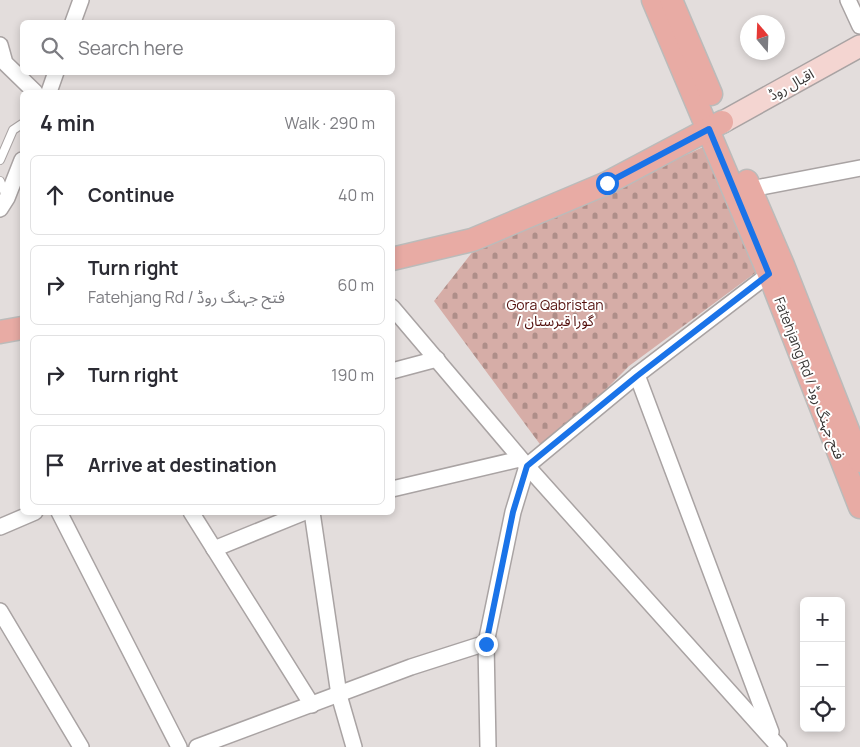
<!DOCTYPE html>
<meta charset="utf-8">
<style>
body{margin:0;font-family:Manrope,"Noto Sans Arabic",sans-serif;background:#f2f2f3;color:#2b2b33}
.controls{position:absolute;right:15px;bottom:15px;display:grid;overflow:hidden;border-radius:8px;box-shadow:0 2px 8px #0003}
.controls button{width:45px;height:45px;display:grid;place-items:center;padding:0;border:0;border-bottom:1px solid #e1e1e2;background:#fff;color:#2b2b33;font:25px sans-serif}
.compass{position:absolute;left:740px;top:15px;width:45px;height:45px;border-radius:50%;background:#fff;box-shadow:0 2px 8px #0003;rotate:341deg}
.stop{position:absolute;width:15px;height:15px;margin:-11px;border:4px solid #1a73e8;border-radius:50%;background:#fff}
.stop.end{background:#1a73e8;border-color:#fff;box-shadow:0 1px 5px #0008}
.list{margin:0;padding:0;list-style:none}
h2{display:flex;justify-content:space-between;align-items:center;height:65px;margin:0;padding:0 20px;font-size:21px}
h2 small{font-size:16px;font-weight:400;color:#7c7c81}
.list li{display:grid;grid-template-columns:32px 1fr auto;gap:15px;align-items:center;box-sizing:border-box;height:80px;margin:0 10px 10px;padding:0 10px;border:1px solid #e1e1e2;border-radius:8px}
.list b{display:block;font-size:19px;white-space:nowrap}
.list p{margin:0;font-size:16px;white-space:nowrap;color:#7c7c81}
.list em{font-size:16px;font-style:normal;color:#7c7c81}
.icon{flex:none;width:28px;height:28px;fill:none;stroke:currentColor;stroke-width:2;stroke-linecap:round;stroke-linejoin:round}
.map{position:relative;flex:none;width:860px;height:747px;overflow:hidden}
.search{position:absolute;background:#fff;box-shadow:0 2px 8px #0003;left:20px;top:20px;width:375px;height:55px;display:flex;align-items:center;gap:12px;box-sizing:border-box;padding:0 18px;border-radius:8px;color:#7c7c81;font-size:19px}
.panel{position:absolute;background:#fff;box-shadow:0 2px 8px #0003;left:20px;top:90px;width:375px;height:425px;border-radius:8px}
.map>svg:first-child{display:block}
.cemetery{fill:url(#cemetery-stones)}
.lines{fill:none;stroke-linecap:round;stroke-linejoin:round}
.lane-casing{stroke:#a9a3a3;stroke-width:10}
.street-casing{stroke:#a9a3a3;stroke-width:18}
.secondary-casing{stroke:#a9a3a3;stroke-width:24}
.primary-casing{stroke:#bbbbba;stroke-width:25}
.lane{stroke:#fff;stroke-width:8}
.street{stroke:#fff;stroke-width:15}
.secondary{stroke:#f4d5d1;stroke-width:21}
.primary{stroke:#e8aba4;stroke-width:22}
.route{stroke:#1a73e8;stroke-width:6}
.labels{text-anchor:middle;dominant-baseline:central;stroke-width:4;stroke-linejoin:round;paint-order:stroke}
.street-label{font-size:14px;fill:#383635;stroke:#fff}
.park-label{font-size:14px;fill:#530f0c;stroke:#fff}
</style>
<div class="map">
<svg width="860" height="747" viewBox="0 0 860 747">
<defs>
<pattern id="cemetery-stones" width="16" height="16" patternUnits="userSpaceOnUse" patternTransform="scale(1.25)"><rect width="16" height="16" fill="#d6ada7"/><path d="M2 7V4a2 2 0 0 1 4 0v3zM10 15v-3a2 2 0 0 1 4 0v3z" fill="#af8e89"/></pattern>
</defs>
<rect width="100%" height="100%" fill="#e3dddc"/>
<polygon class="cemetery" points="721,139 774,259 629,366 545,451 434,301 474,250"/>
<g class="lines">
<defs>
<g id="lane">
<polyline points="0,160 13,130 22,124"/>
<polyline points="0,181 6,196"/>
</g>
<g id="street">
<polyline points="848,0 860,26"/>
<polyline points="73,22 81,0"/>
<polyline points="0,45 5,63 35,92"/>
<polyline points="49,92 56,72"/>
<polyline points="751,189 860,168"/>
<polyline points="0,209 7,198 22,160"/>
<polyline points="392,307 527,466 779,747"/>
<polyline points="392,371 437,359"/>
<polyline points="637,375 771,732"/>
<polyline points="392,489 520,459"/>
<polyline points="59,512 179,747"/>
<polyline points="191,512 312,705"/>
<polyline points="312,512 339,695 354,747"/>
<polyline points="0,527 35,512"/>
<polyline points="214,549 305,512"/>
<polyline points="0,611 81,747"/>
<polyline points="197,747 411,667 486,643"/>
<polyline points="488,747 486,643 513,512 527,466 637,375 769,274"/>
</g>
<polyline id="secondary" points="723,122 860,46"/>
<g id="primary">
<polyline points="653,0 769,274 860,507"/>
<polyline points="671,0 711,94"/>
<polyline points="747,181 783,265 860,461"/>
<polyline points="392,259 472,240 607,183 722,122"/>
<polyline points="0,332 22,328"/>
</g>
</defs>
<use href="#lane" class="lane-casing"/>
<use href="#street" class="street-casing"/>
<use href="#secondary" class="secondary-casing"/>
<use href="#primary" class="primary-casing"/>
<use href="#lane" class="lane"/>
<use href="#street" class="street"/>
<use href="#secondary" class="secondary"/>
<use href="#primary" class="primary"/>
</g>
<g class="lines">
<polyline class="route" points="486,644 513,512 527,466 637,376 769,274 709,129 607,183"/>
</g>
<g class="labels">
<g class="street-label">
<text transform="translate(791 84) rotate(-29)">اقبال روڈ</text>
<text transform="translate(810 378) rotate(69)">Fatehjang Rd / فتح جہنگ روڈ</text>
</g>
<g class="park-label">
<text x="555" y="304">Gora Qabristan<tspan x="555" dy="16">/ گورا قبرستان</tspan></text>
</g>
</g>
</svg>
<div class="controls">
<button>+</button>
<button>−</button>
<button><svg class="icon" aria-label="locate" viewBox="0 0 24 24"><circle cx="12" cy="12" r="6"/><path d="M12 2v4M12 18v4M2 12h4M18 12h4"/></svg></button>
</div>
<svg class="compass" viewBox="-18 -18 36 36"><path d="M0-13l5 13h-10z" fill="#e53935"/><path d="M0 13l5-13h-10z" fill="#7c7c81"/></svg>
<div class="stop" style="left:607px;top:183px"></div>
<div class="stop end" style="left:486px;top:644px"></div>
<div class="search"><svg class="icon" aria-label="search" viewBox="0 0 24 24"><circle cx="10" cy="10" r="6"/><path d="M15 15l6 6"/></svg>Search here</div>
<section class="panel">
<h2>4 min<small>Walk · 290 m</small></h2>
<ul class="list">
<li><svg class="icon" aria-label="ahead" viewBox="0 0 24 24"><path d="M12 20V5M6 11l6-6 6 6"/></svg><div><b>Continue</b></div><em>40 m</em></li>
<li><svg class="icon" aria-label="right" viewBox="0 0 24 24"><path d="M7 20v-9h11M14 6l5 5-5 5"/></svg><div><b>Turn right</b><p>Fatehjang Rd / فتح جہنگ روڈ</p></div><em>60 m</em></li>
<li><svg class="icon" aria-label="right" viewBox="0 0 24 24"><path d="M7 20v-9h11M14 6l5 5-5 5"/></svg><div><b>Turn right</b></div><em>190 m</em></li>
<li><svg class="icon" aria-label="arrive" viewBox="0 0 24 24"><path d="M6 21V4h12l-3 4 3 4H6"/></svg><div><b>Arrive at destination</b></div></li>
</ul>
</section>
</div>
